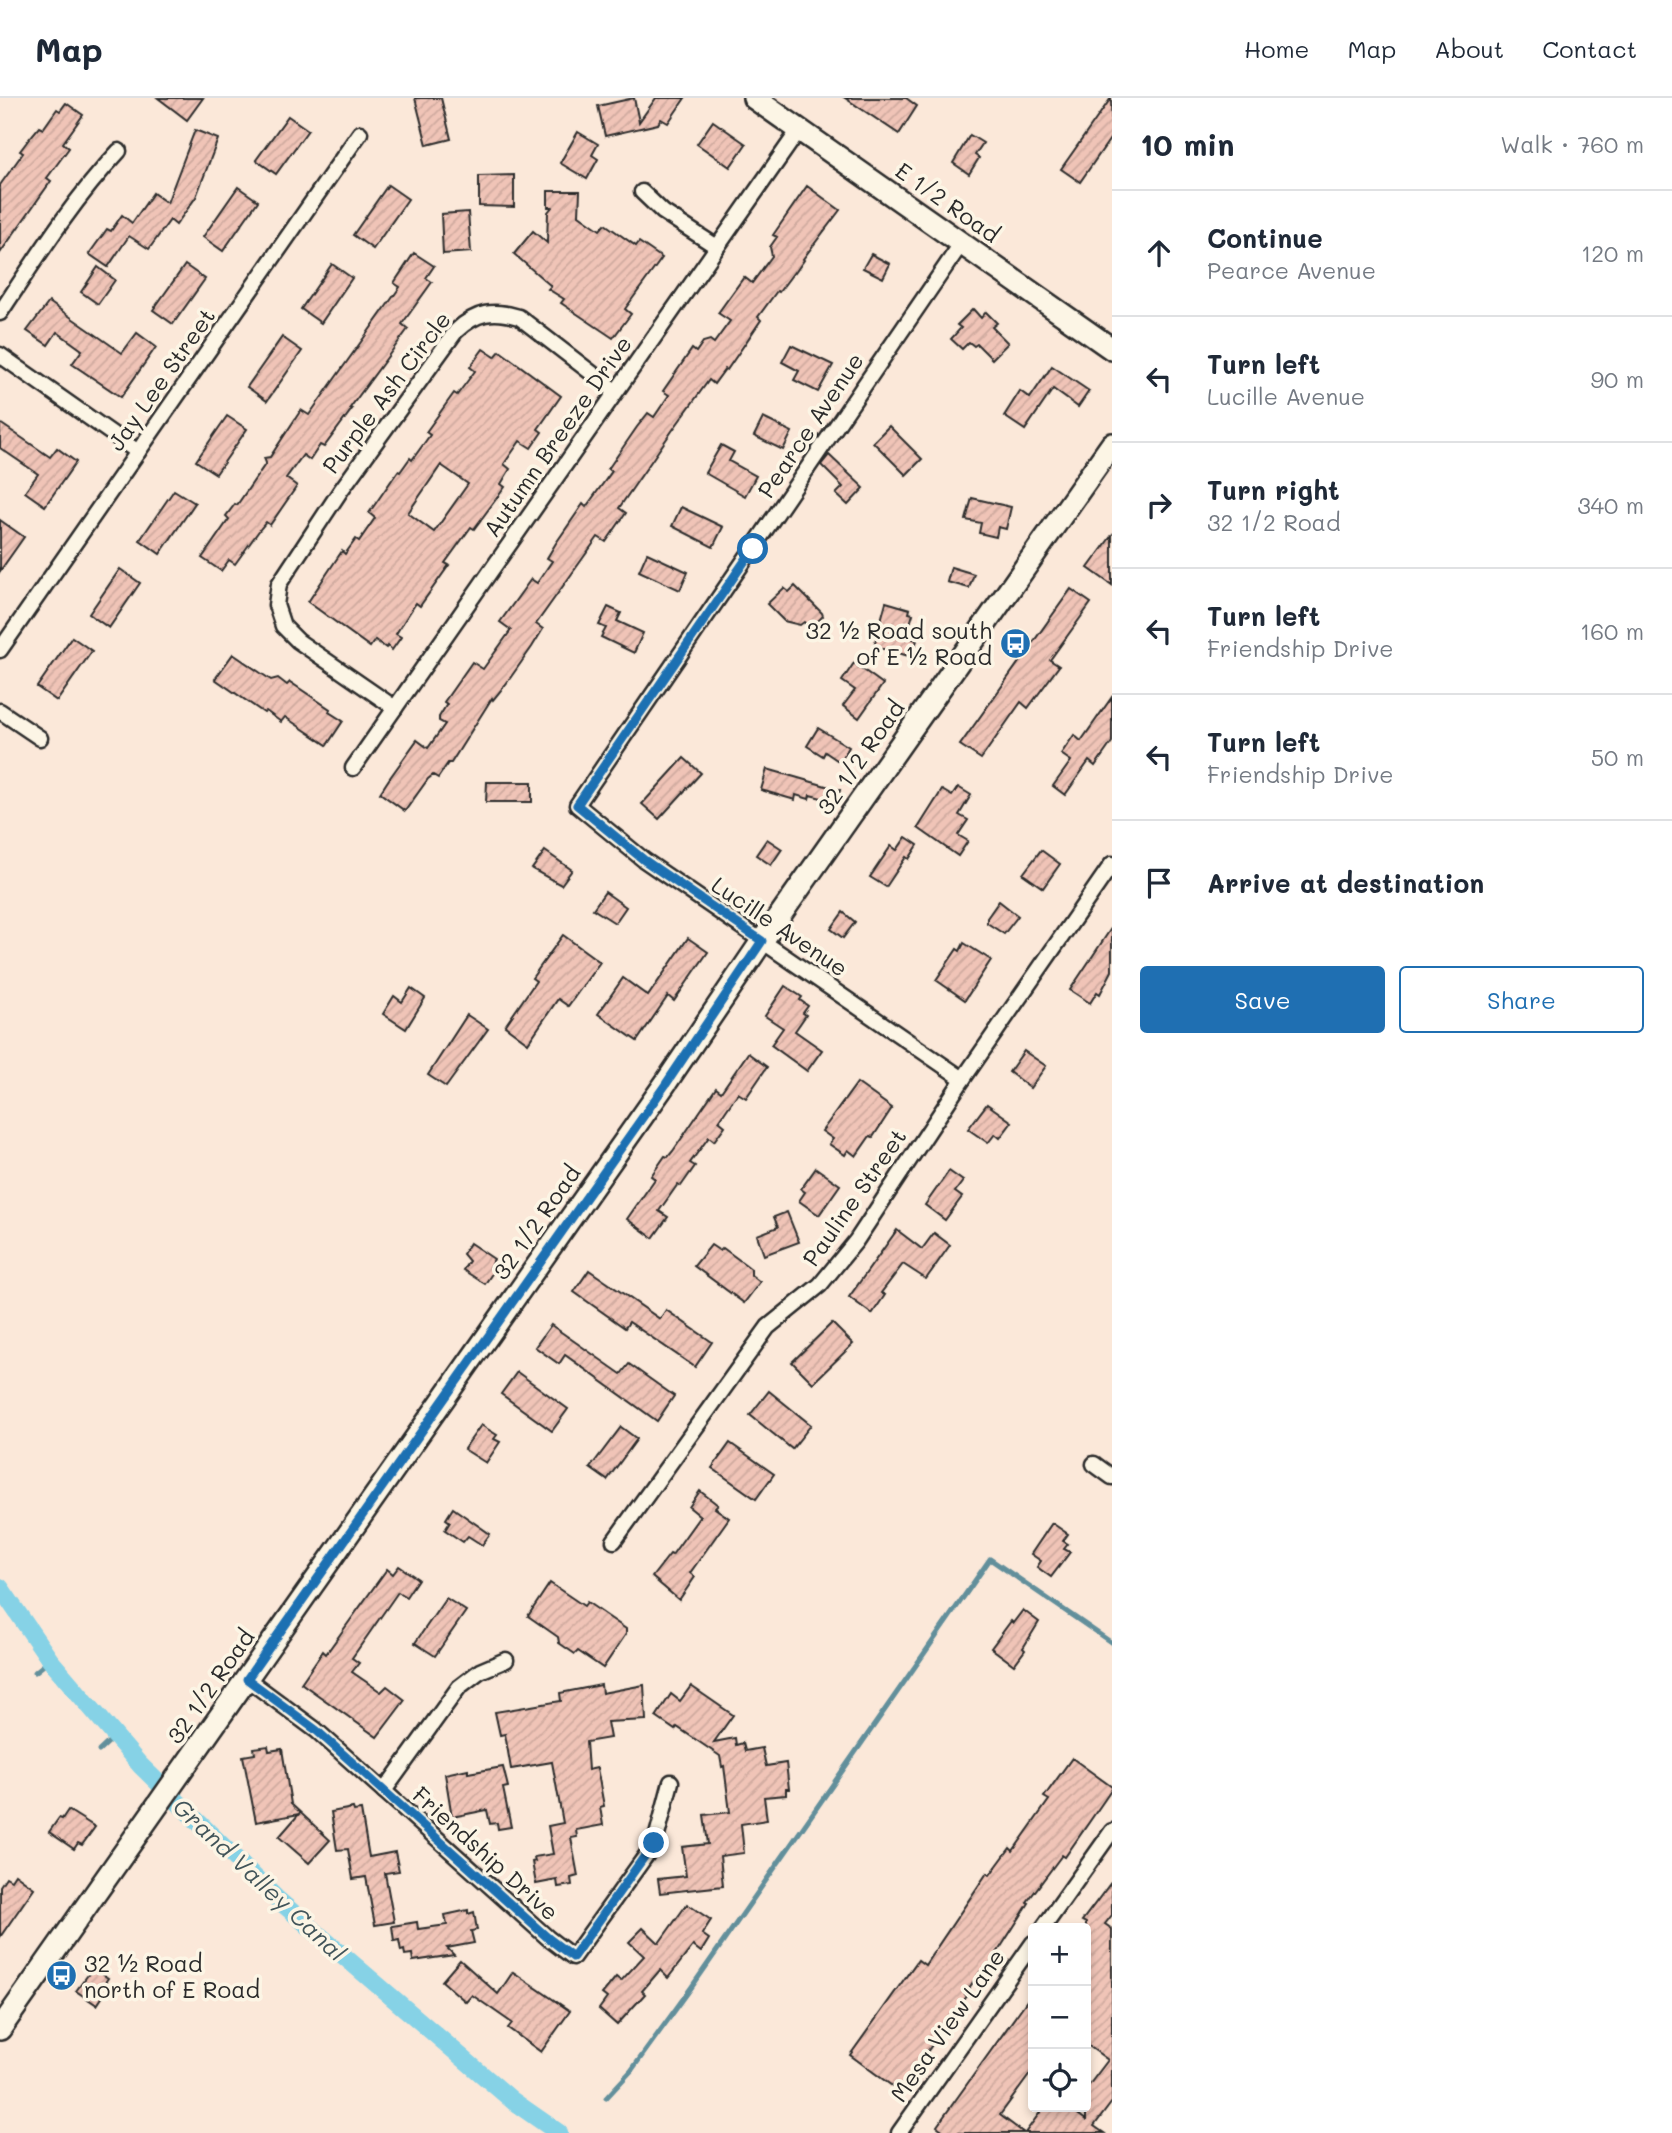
<!DOCTYPE html>
<meta charset="utf-8">
<style>
body{margin:0;font-family:Mali,sans-serif;background:#f6f6f7;color:#1f2937}
.controls{position:absolute;right:21px;bottom:21px;display:grid;overflow:hidden;border-radius:7px;box-shadow:0 4px 10px #0003}
.controls button{width:63px;height:63px;display:grid;place-items:center;padding:0;border:0;border-bottom:2px solid #e0e1e3;background:#fff;color:#1f2937;font:35px sans-serif}
.stop{position:absolute;width:21px;height:21px;margin:-16px;border:5px solid #1f6fb2;border-radius:50%;background:#fff}
.stop.end{background:#1f6fb2;border-color:#fff;box-shadow:0 2px 7px #0008}
.list{margin:0;padding:0;list-style:none}
h2{display:flex;justify-content:space-between;align-items:center;height:91px;margin:0;padding:0 28px;font-size:30px}
h2 small{font-size:23px;font-weight:400;color:#747a83}
.list li{display:grid;grid-template-columns:46px 1fr auto;gap:21px;align-items:center;box-sizing:border-box;height:126px;padding:0 28px;border-top:2px solid #e0e1e3}
.list b{display:block;font-size:26px;white-space:nowrap}
.list p{margin:0;font-size:23px;white-space:nowrap;color:#747a83}
.list em{font-size:23px;font-style:normal;color:#747a83}
.actions{display:flex;gap:14px;padding:21px 28px}
.actions a{flex:1;padding:16px 0;border:2px solid #1f6fb2;border-radius:7px;text-align:center;font-size:24px;color:#1f6fb2}
.actions .main{background:#1f6fb2;color:#fff}
.icon{flex:none;width:38px;height:38px;fill:none;stroke:currentColor;stroke-width:2;stroke-linecap:round;stroke-linejoin:round}
.map{position:relative;flex:none;width:1112px;height:2035px;overflow:hidden}
header{display:flex;align-items:center;gap:42px;box-sizing:border-box;height:98px;padding:0 35px;background:#fff;border-bottom:2px solid #e0e1e3}
header strong{font-size:33px}
nav{display:flex;gap:38px;margin-inline-start:auto;font-size:24px}
main{display:flex}
aside{flex:1;background:#fff}
.map>svg:first-child{display:block}
.lines{fill:none;stroke-linecap:round;stroke-linejoin:round}
.stream{stroke:#628f9b;stroke-width:5}
.canal{stroke:#86d2e6;stroke-width:18}
.building{fill:url(#building-hatch);stroke:#2b2b2b;stroke-width:2;fill-rule:evenodd}
.street-casing{stroke:#2b2b2b;stroke-width:19}
.secondary-casing{stroke:#2b2b2b;stroke-width:26}
.street{stroke:#fcf5e5;stroke-width:14}
.secondary{stroke:#fcf5e5;stroke-width:21}
.route{stroke:#1f6fb2;stroke-width:9}
.labels{text-anchor:middle;dominant-baseline:central;stroke-width:7;stroke-linejoin:round;paint-order:stroke}
.street-label{font-size:23px;fill:#2b2b2b;stroke:#fcf5e5}
.poi-label{font-size:23px;fill:#2b2b2b;stroke:#fcf5e5;text-anchor:end}
.water-label{font-size:24px;font-style:italic;fill:#42555a;stroke:#fcf5e5}
</style>
<header>
<strong>Map</strong>
<nav><a>Home</a><a>Map</a><a>About</a><a>Contact</a></nav>
</header>
<main>
<div class="map">
<svg width="1112" height="2035" viewBox="0 0 1112 2035">
<defs>
<pattern id="building-hatch" width="6" height="6" patternUnits="userSpaceOnUse" patternTransform="scale(1.75)"><rect width="6" height="6" fill="#f0c4b7"/><path d="M-1 1l2-2M0 6l6-6M5 7l2-2" fill="none" stroke="#cea99e"/></pattern>
</defs>
<rect width="100%" height="100%" fill="#fbe8d9"/>
<filter id="ink" filterUnits="userSpaceOnUse"><feTurbulence type="fractalNoise" baseFrequency=".0143" numOctaves="2"/><feDisplacementMap in="SourceGraphic" scale="14" xChannelSelector="R" yChannelSelector="G"/><feConvolveMatrix kernelMatrix="1 2 1 2 8 2 1 2 1" color-interpolation-filters="sRGB"/></filter>
<g filter="url(#ink)">
<g class="lines">
<g class="stream">
<polyline points="35,1574 50,1562"/>
<polyline points="99,1653 115,1638"/>
<polyline points="606,2000 631,1973 691,1890 990,1461 1112,1545"/>
</g>
<polyline class="canal" points="0,1489 50,1562 140,1667 276,1800 513,2003 559,2035"/>
</g>
<g class="building">
<polygon points="158,0 203,0 187,22"/>
<polygon points="415,0 441,0 451,41 427,47"/>
<polygon points="634,0 639,24 656,0 685,0 668,25 661,21 658,26 605,38 598,8"/>
<polygon points="845,0 906,0 917,8 899,36"/>
<polygon points="1111,0 1112,38 1080,84 1061,71"/>
<polygon points="66,5 83,17 63,45 69,50 47,80 51,83 0,155 0,87 23,55 20,53 29,41 39,29 43,31 57,11 60,13"/>
<polygon points="288,18 308,32 276,76 256,62"/>
<polygon points="713,23 746,46 730,69 697,46"/>
<polygon points="195,32 218,41 196,99 176,127 170,122 149,151 129,138 108,169 89,156 107,131 111,133 122,117 132,125 153,95 167,105"/>
<polygon points="578,34 598,46 592,57 598,61 587,81 560,65"/>
<polygon points="970,37 983,45 975,57 979,60 969,76 953,65"/>
<polygon points="514,77 514,109 479,108 479,78"/>
<polygon points="388,87 408,101 373,151 353,137"/>
<polygon points="807,88 840,112 803,161 804,162 795,175 794,174 779,194 777,193 758,219 761,222 727,272 725,271 714,286 709,282 672,333 619,410 626,415 606,444 598,439 536,526 543,531 532,549 506,586 493,602 492,600 451,665 448,665 438,680 433,677 428,681 405,713 380,695 389,681 417,642 428,650 445,626 439,623 439,619 447,606 444,604 472,564 483,571 511,532 500,524 531,481 537,485 552,463 547,460 556,445 583,406 586,409 612,373 608,371 637,329 648,315 654,319 669,297 663,293 692,251 696,254 703,244 710,242 714,245 730,223 718,215 744,179 752,185 772,158 770,149 777,139 773,137"/>
<polygon points="238,89 258,103 223,153 203,139"/>
<polygon points="548,93 580,93 579,117 600,132 605,126 636,148 639,144 662,160 625,211 631,216 613,240 561,205 564,201 548,191 551,188 514,156 533,133 547,145 548,114 552,109 548,109"/>
<polygon points="468,114 471,154 443,156 441,116"/>
<polygon points="414,155 434,168 426,180 432,184 402,226 408,231 350,310 352,311 324,349 320,347 310,362 303,357 286,380 297,388 270,427 266,424 261,430 235,466 229,462 221,473 202,460 229,421 226,418 235,406 237,407 266,365 264,360 270,359 301,312 309,317 400,189 394,185"/>
<polygon points="871,156 890,166 883,180 863,170"/>
<polygon points="332,166 352,180 321,225 301,211"/>
<polygon points="185,167 205,181 173,226 153,212"/>
<polygon points="98,169 115,182 98,206 81,194"/>
<polygon points="49,204 122,255 137,235 156,249 121,299 72,266 82,252 57,234 48,247 27,233"/>
<polygon points="973,211 981,220 986,214 997,225 992,229 1008,245 992,261 977,246 974,248 969,244 962,251 951,241 961,230 957,227"/>
<polygon points="282,239 302,253 267,303 247,289"/>
<polygon points="791,247 833,267 818,294 794,282 799,273 782,264"/>
<path d="M483,251L495,259L500,253L561,298L538,331L542,334L531,350L520,343L504,366L510,371L501,386L505,389L474,431L471,429L445,465L449,467L420,508L416,505L399,531L396,536L401,539L392,552L388,548L386,550L375,542L370,549L308,504L342,453L345,456L356,441L359,443L375,420L369,415L398,373L400,374L410,360L412,362L430,337L426,334L454,295L457,297L475,273L470,269ZM441,367L468,386L434,434L408,415Z"/>
<polygon points="1052,268 1089,293 1078,309 1053,291 1025,332 1004,318 1020,293 1030,300"/>
<polygon points="227,318 247,331 216,376 196,363"/>
<polygon points="763,320 792,334 783,352 754,338"/>
<polygon points="0,325 50,359 57,350 76,364 45,408 25,394 38,376 0,350"/>
<polygon points="889,328 922,361 906,377 873,344"/>
<polygon points="721,347 734,354 729,363 756,378 745,398 705,375"/>
<polygon points="829,357 864,390 848,407 836,396 843,389 821,367"/>
<polygon points="174,392 195,405 160,456 140,442"/>
<polygon points="972,400 1011,409 1006,431 998,429 996,439 979,435 981,425 966,422"/>
<polygon points="681,409 723,429 713,449 672,428"/>
<polygon points="0,422 24,439 0,473"/>
<polygon points="1112,437 1112,487 1088,470"/>
<polygon points="647,455 688,474 680,492 639,473"/>
<polygon points="951,469 974,476 969,490 947,484"/>
<polygon points="120,471 140,485 109,530 89,516"/>
<polygon points="795,488 822,515 823,518 810,531 804,524 800,527 784,523 767,506 784,490 789,494"/>
<polygon points="1071,491 1091,505 1050,562 1059,568 1028,610 1021,604 981,661 960,647"/>
<polygon points="886,504 910,511 909,515 913,516 906,539 917,542 912,559 874,548"/>
<polygon points="608,509 621,515 617,523 643,535 634,555 601,539 606,530 599,527"/>
<polygon points="72,539 92,553 57,603 37,589"/>
<polygon points="233,556 271,582 278,580 287,587 290,584 330,611 329,614 343,623 327,647 285,619 281,624 266,613 264,615 215,581"/>
<polygon points="854,565 883,586 859,620 843,608 855,592 842,583"/>
<polygon points="1112,599 1112,644 1095,668 1089,663 1065,697 1053,688 1071,663 1061,656 1074,637 1081,643"/>
<polygon points="818,630 849,649 840,664 825,654 823,658 807,648"/>
<polygon points="684,660 701,675 659,721 642,706"/>
<polygon points="767,671 840,692 837,704 810,697 809,701 796,697 795,702 761,692"/>
<polygon points="487,684 532,684 532,704 486,704"/>
<polygon points="958,689 971,697 959,717 968,722 958,737 968,743 958,758 918,730 942,692 952,698"/>
<polygon points="906,739 918,747 909,761 906,759 886,789 870,779 891,748 897,752"/>
<polygon points="767,741 782,751 771,767 756,757"/>
<polygon points="1041,752 1060,766 1043,790 1023,776"/>
<polygon points="545,753 572,772 561,787 532,771"/>
<polygon points="605,794 626,809 615,825 593,811"/>
<polygon points="999,803 1018,818 1004,836 987,825 987,820"/>
<polygon points="843,814 855,824 843,840 831,831"/>
<polygon points="1112,829 1112,873 1100,896 1097,894 1090,905 1070,892"/>
<polygon points="563,837 600,864 568,908 558,901 528,945 505,928 536,883 532,880"/>
<polygon points="688,840 708,854 674,903 668,898 637,943 598,916 623,880 648,898"/>
<polygon points="964,845 991,862 965,902 936,882 957,851 960,853"/>
<polygon points="785,888 802,899 800,902 808,908 803,915 806,917 795,933 822,952 807,973 771,947 783,930 765,918"/>
<polygon points="411,890 425,900 406,931 383,916 394,898 402,904"/>
<polygon points="467,917 488,931 446,989 428,977"/>
<polygon points="1024,953 1046,968 1030,990 1009,974"/>
<polygon points="748,955 767,969 746,1000 738,995 719,1023 725,1028 714,1043 709,1039 690,1065 695,1068 681,1088 678,1086 659,1113 668,1119 653,1140 627,1121 655,1081 651,1078 665,1058 668,1059 673,1053 716,990 721,994"/>
<polygon points="857,985 892,1010 873,1039 870,1038 856,1058 848,1052 845,1057 829,1046 833,1041 822,1033"/>
<polygon points="987,1006 1012,1024 1000,1040 995,1036 988,1045 968,1031"/>
<polygon points="816,1070 840,1087 819,1117 799,1103 805,1094 801,1091"/>
<polygon points="949,1073 963,1083 955,1094 962,1099 945,1122 925,1107"/>
<polygon points="787,1114 799,1144 764,1157 757,1137 778,1129 774,1119"/>
<polygon points="897,1132 922,1151 934,1135 950,1147 926,1181 903,1166 881,1195 885,1197 872,1216 849,1199"/>
<polygon points="470,1145 494,1161 490,1168 495,1171 485,1186 463,1172 469,1163 463,1156"/>
<polygon points="711,1147 720,1153 723,1150 746,1167 751,1171 751,1177 760,1184 744,1205 694,1168"/>
<polygon points="589,1172 660,1221 666,1212 712,1244 695,1269 629,1224 625,1230 574,1194"/>
<polygon points="832,1225 853,1246 813,1285 792,1264"/>
<polygon points="551,1227 621,1276 629,1266 674,1298 657,1323 565,1257 559,1266 535,1249"/>
<polygon points="517,1274 568,1311 552,1333 501,1296"/>
<polygon points="769,1293 811,1327 792,1351 750,1317"/>
<polygon points="481,1327 497,1337 494,1341 500,1344 486,1365 464,1351"/>
<polygon points="621,1329 637,1341 607,1382 590,1370"/>
<polygon points="730,1345 774,1376 756,1401 712,1370"/>
<polygon points="700,1393 718,1407 715,1410 729,1420 690,1475 695,1479 679,1502 652,1479 670,1456 672,1457 700,1418 689,1409"/>
<polygon points="453,1410 490,1436 482,1447 468,1438 463,1444 445,1432 450,1424 446,1421"/>
<polygon points="1052,1425 1068,1436 1063,1443 1068,1446 1064,1451 1070,1454 1051,1479 1037,1469 1041,1463 1031,1456"/>
<polygon points="399,1468 418,1481 406,1499 398,1494 352,1560 359,1565 352,1574 381,1594 387,1588 405,1602 377,1639 301,1585 323,1553 326,1556 387,1471 393,1476"/>
<polygon points="550,1485 584,1508 587,1504 626,1531 626,1536 603,1570 578,1553 575,1556 559,1545 558,1539 528,1518"/>
<polygon points="446,1500 466,1513 435,1558 415,1545"/>
<polygon points="1023,1512 1039,1524 1023,1550 1025,1552 1014,1567 991,1550 1011,1523 1013,1525"/>
<polygon points="601,1587 602,1595 644,1587 646,1622 607,1624 610,1640 586,1644 588,1672 597,1670 604,1708 600,1709 603,1727 576,1732 577,1739 571,1740 578,1778 571,1780 572,1787 558,1789 557,1782 536,1786 532,1764 535,1763 534,1759 553,1756 548,1728 563,1725 552,1664 511,1671 505,1636 500,1637 495,1614 561,1603 560,1595"/>
<polygon points="691,1588 733,1617 714,1644 735,1640 736,1647 743,1645 745,1653 762,1650 766,1668 786,1665 789,1691 786,1691 786,1697 764,1699 767,1722 741,1726 744,1755 720,1758 723,1788 660,1795 658,1781 686,1778 682,1749 708,1746 704,1717 730,1714 724,1668 722,1669 720,1658 677,1629 675,1632 656,1619 671,1596 680,1603"/>
<polygon points="268,1648 269,1653 282,1651 291,1706 330,1742 309,1765 279,1739 299,1716 256,1724 243,1658 255,1656 254,1650"/>
<polygon points="1072,1660 1112,1689 1112,1691 1065,1759 1062,1757 1027,1804 1029,1805 983,1877 980,1874 965,1896 967,1898 899,1993 850,1957 918,1862 925,1867 987,1775 990,1777 1010,1750 1013,1753 1049,1702 1044,1699"/>
<polygon points="503,1669 508,1689 503,1690 511,1729 498,1731 497,1725 490,1726 487,1712 452,1719 445,1676 468,1671 468,1675"/>
<polygon points="353,1710 354,1713 361,1712 369,1759 395,1754 399,1773 385,1775 394,1824 375,1827 366,1779 353,1781 348,1751 337,1752 331,1714"/>
<polygon points="68,1712 95,1729 82,1747 78,1745 74,1751 49,1734 59,1720 62,1721"/>
<polygon points="15,1776 34,1790 0,1839 0,1788 6,1779 11,1782"/>
<polygon points="1112,1783 1112,1817 1105,1826 1112,1831 1112,2004 1094,2028 1104,2035 1025,2035 1044,2009 1068,2009 1086,2022 1086,1991 1108,1962 1086,1946 1086,1825 1082,1823"/>
<polygon points="687,1806 711,1822 702,1836 709,1841 701,1854 693,1848 668,1880 660,1872 642,1893 645,1896 617,1927 599,1911 607,1900 602,1896 616,1879 621,1883 644,1858 629,1844 643,1830 659,1845"/>
<polygon points="468,1812 468,1816 474,1814 477,1832 471,1833 474,1845 447,1850 454,1857 413,1863 412,1856 405,1857 404,1852 401,1853 399,1842 394,1843 392,1828 417,1824 418,1831 447,1827 445,1817"/>
<polygon points="460,1862 498,1896 513,1874 570,1913 541,1954 508,1930 512,1925 472,1897 466,1904 442,1883"/>
<polygon points="93,1870 108,1880 100,1892 105,1895 97,1907 76,1893"/>
<polygon points="1033,1894 1033,1972 1000,2017 1024,2035 946,2035 937,2028"/>
</g>
<g class="lines">
<defs>
<g id="street">
<polyline points="642,94 663,114 717,149"/>
<polyline points="961,146 577,707 644,762 963,981"/>
<path d="M0,215C37,159 73,102 119,53"/>
<polyline points="0,257 138,354"/>
<polyline points="0,552 360,35"/>
<path d="M395,610L298,543L283,528L276,507L279,486L341,392L456,233C476,214 493,211 519,219L615,293"/>
<polyline points="0,613 40,640"/>
<polyline points="353,670 799,32"/>
<polyline points="1094,1366 1112,1379"/>
<polyline points="614,1443 768,1229 820,1187 856,1143 963,981 1112,766"/>
<polyline points="247,1581 316,1632 548,1840 573,1859 655,1745 671,1684"/>
<polyline points="384,1693 459,1589 480,1573 506,1562"/>
<polyline points="1043,1830 1112,1733"/>
<polyline points="899,2035 1033,1845"/>
</g>
<g id="secondary">
<polyline points="754,0 1112,251"/>
<polyline points="0,1931 665,986 762,843 1112,346"/>
</g>
</defs>
<use href="#street" class="street-casing"/>
<use href="#secondary" class="secondary-casing"/>
<use href="#street" class="street"/>
<use href="#secondary" class="secondary"/>
</g>
</g>
<g class="lines" filter="url(#ink)">
<polyline class="route" points="654,1745 573,1859 548,1840 316,1632 247,1581 666,986 762,843 644,762 577,707 753,451"/>
</g>
<defs>
<symbol id="bus-disc" viewBox="-11 -11 22 22"><circle r="9.5" fill="#1f6fb2" stroke="#fcf5e5"/><path d="M-5-6H5V4H4V6H2V4H-2V6H-4V4H-5ZM-3.5-4V0h7V-4ZM-3.5 1.2v1.5H-2V1.2ZM2 1.2v1.5H3.5V1.2Z" fill="#fff"/></symbol>
</defs>
<g fill-rule="evenodd">
<use href="#bus-disc" x="998" y="528" width="35" height="35"/>
<use href="#bus-disc" x="44" y="1860" width="35" height="35"/>
</g>
<g class="labels">
<g class="street-label">
<text transform="translate(948 104) rotate(35)">E 1/2 Road</text>
<text transform="translate(161 281) rotate(-55)">Jay Lee Street</text>
<text transform="translate(386 294) rotate(-53)">Purple Ash Circle</text>
<text transform="translate(810 327) rotate(-56)">Pearce Avenue</text>
<text transform="translate(557 338) rotate(-55)">Autumn Breeze Drive</text>
<text transform="translate(860 659) rotate(-55)">32 1/2 Road</text>
<text transform="translate(780 828) rotate(34)">Lucille Avenue</text>
<text transform="translate(854 1099) rotate(-55)">Pauline Street</text>
<text transform="translate(536 1124) rotate(-55)">32 1/2 Road</text>
<text transform="translate(210 1588) rotate(-55)">32 1/2 Road</text>
<text transform="translate(486 1755) rotate(42)">Friendship Drive</text>
<text transform="translate(947 1927) rotate(-55)">Mesa View Lane</text>
</g>
<g class="poi-label">
<text x="992" y="532">32 ½ Road south<tspan x="992" dy="26">of E ½ Road</tspan></text>
<text x="84" y="1865" text-anchor="start">32 ½ Road<tspan x="84" dy="26">north of E Road</tspan></text>
</g>
<g class="water-label">
<text transform="translate(260 1781) rotate(43)">Grand Valley Canal</text>
</g>
</g>
</svg>
<div class="controls">
<button>+</button>
<button>−</button>
<button><svg class="icon" aria-label="locate" viewBox="0 0 24 24"><circle cx="12" cy="12" r="6"/><path d="M12 2v4M12 18v4M2 12h4M18 12h4"/></svg></button>
</div>
<div class="stop" style="left:753px;top:451px"></div>
<div class="stop end" style="left:654px;top:1745px"></div>
</div>
<aside>
<h2>10 min<small>Walk · 760 m</small></h2>
<ul class="list">
<li><svg class="icon" aria-label="ahead" viewBox="0 0 24 24"><path d="M12 20V5M6 11l6-6 6 6"/></svg><div><b>Continue</b><p>Pearce Avenue</p></div><em>120 m</em></li>
<li><svg class="icon" aria-label="left" viewBox="0 0 24 24"><path d="M17 20v-9H6M10 6l-5 5 5 5"/></svg><div><b>Turn left</b><p>Lucille Avenue</p></div><em>90 m</em></li>
<li><svg class="icon" aria-label="right" viewBox="0 0 24 24"><path d="M7 20v-9h11M14 6l5 5-5 5"/></svg><div><b>Turn right</b><p>32 1/2 Road</p></div><em>340 m</em></li>
<li><svg class="icon" aria-label="left" viewBox="0 0 24 24"><path d="M17 20v-9H6M10 6l-5 5 5 5"/></svg><div><b>Turn left</b><p>Friendship Drive</p></div><em>160 m</em></li>
<li><svg class="icon" aria-label="left" viewBox="0 0 24 24"><path d="M17 20v-9H6M10 6l-5 5 5 5"/></svg><div><b>Turn left</b><p>Friendship Drive</p></div><em>50 m</em></li>
<li><svg class="icon" aria-label="arrive" viewBox="0 0 24 24"><path d="M6 21V4h12l-3 4 3 4H6"/></svg><div><b>Arrive at destination</b></div></li>
</ul>
<div class="actions"><a class="main">Save</a><a>Share</a></div>
</aside>
</main>
